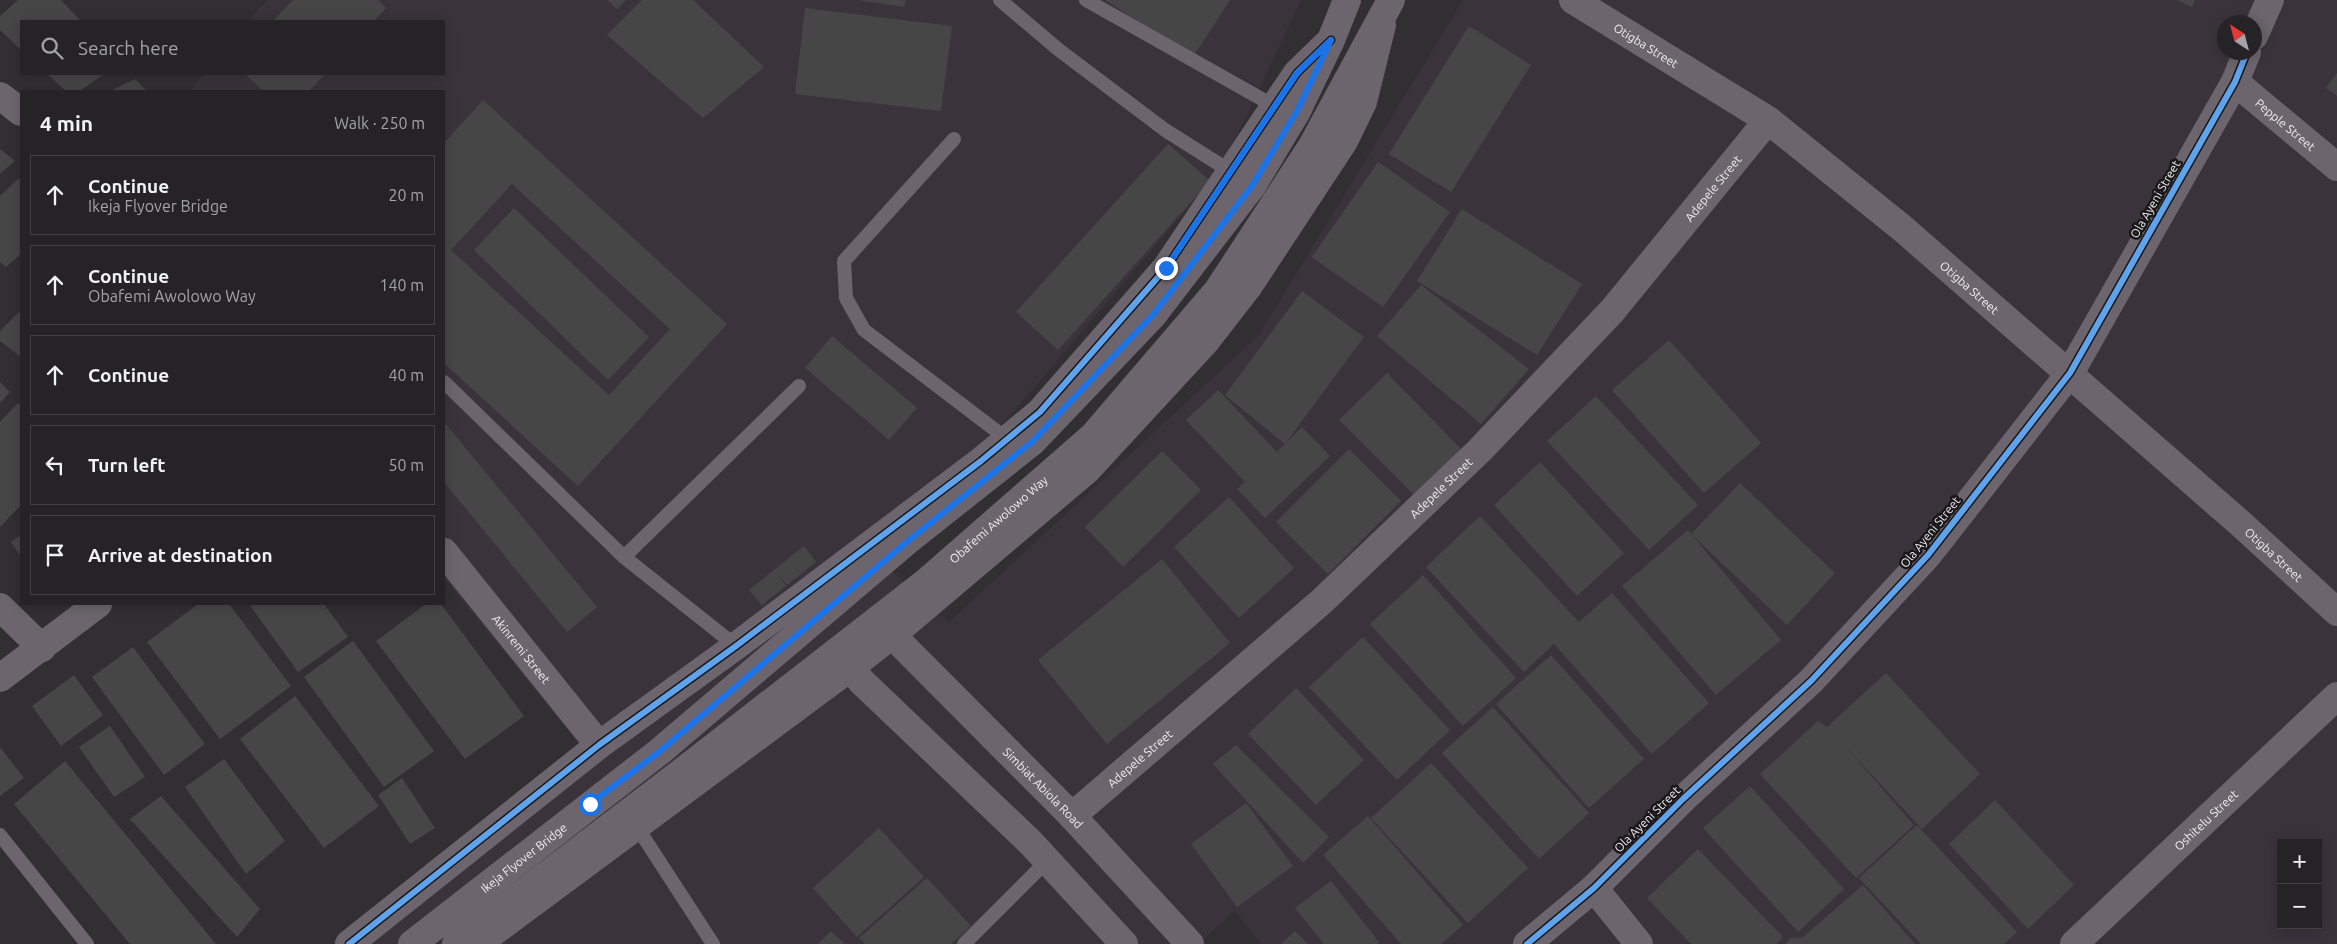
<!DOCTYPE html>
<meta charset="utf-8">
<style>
body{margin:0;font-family:Ubuntu,sans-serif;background:#2d2b2d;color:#f1f3f6}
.controls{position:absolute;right:15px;bottom:15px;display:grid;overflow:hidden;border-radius:0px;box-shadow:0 2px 12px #0003}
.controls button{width:45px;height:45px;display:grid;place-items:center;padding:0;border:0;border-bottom:1px solid #424042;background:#252325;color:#f1f3f6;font:25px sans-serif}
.compass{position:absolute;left:2217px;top:15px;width:45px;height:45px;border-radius:50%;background:#252325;box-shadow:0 2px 12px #0003;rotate:324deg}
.stop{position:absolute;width:15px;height:15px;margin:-11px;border:4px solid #1a73e8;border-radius:50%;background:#fff}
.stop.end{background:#1a73e8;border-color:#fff;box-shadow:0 1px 5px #0008}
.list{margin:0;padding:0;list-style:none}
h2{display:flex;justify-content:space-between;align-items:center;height:65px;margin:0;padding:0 20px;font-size:21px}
h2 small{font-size:16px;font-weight:400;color:#a3a4a7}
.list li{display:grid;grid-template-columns:32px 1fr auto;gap:15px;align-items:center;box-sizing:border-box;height:80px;margin:0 10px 10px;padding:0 10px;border:1px solid #424042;border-radius:0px}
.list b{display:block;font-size:19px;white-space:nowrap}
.list p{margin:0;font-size:16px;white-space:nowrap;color:#a3a4a7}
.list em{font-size:16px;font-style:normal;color:#a3a4a7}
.icon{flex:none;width:28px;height:28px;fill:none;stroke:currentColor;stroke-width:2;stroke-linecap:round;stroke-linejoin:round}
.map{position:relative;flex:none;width:2337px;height:944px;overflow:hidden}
.search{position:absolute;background:#252325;box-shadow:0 2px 12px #0003;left:20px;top:20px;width:425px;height:55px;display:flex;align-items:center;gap:12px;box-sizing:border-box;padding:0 18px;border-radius:0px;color:#a3a4a7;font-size:19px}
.panel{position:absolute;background:#252325;box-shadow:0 2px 12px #0003;left:20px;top:90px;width:425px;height:515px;border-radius:0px}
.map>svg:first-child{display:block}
.built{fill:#3b333c;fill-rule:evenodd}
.building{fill:#474647;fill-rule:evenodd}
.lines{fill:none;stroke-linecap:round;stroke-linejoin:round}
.service{stroke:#6c656d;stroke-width:14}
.minor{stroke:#6c656d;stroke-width:28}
.tertiary{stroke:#6c656d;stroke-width:28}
.primary{stroke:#6d656d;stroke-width:28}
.cycleway-casing{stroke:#191719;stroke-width:9}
.cycleway{stroke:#60a3ed;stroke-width:6}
.route{stroke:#1a73e8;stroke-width:6}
.labels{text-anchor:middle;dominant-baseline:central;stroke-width:5;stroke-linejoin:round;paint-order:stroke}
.street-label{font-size:12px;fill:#f1eef1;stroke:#191719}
</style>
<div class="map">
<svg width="2337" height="944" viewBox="0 0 2337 944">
<rect width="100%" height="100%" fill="#312f31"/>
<path class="built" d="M267,0H1301L1222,168L943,494L869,551L949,622L1259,335L1463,0H2337V944H1261L1235,911L1198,944H348L586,753L444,578V91H189L204,74H444V21H248ZM2224,22H2254V52H2224ZM2281,843H2318V925H2281Z"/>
<g class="building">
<polygon points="18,0 61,0 81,21 21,21 21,50 0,30 0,16"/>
<polygon points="293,0 378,0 386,8 374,21 273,21"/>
<polygon points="607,0 626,0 617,9"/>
<polygon points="642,0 693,0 764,67 703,118 607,35"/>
<polygon points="858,0 906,0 904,7"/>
<polygon points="1105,0 1230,0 1193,57"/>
<polygon points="2177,0 2195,0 2192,7"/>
<polygon points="805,8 952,26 941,111 795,94"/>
<polygon points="1469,26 1531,65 1451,192 1389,154"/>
<polygon points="2337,73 2337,96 2326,88"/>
<polygon points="47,74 104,74 80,91 66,91"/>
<polygon points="245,74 325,74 309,91 263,91"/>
<polygon points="135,79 147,91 110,91"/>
<path d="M483,100L727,324L578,486L444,363V143ZM512,184L670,329L609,395L451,250Z"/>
<polygon points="1168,144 1210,181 1058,350 1016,312"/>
<polygon points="0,149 15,161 0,174"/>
<polygon points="1378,162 1450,212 1383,307 1312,257"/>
<polygon points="19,178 21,180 21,254 6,267 0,262 0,196"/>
<polygon points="514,208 649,337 608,380 474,250"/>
<polygon points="1462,209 1582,284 1537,355 1417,281"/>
<polygon points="1421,285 1529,369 1481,424 1377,336"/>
<polygon points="1302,291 1364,337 1285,444 1302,427 1330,456 1265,518 1237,489 1245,482 1186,420 1218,390 1277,452 1285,444 1225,395"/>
<polygon points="21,310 21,357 0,341 0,331"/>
<polygon points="832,336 917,408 889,440 805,368"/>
<polygon points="1669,340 1761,443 1704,493 1612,390"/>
<polygon points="1387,373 1461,449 1414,495 1339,420"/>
<polygon points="0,382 10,392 0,403"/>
<polygon points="1596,396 1698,505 1649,550 1547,441"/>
<polygon points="18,403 21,406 21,505 0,527 0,422"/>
<polygon points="444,422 597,607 567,632 444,482"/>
<polygon points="1349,449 1401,501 1328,574 1276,522"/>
<polygon points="1162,451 1201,490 1123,567 1085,527"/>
<polygon points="1540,462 1624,553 1577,596 1494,505"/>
<polygon points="1740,483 1835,573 1787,625 1691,534 1781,640 1716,695 1622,586 1688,530 1691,534"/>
<polygon points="1229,497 1294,568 1239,618 1174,547"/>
<polygon points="1480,516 1579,622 1612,593 1709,703 1652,754 1554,644 1524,672 1426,567"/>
<polygon points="21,535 21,557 11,542"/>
<polygon points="804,546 816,562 787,585 778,575 786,586 762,605 749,590"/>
<polygon points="1162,559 1230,643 1107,744 1038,660"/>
<polygon points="1423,575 1516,678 1463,726 1370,624"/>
<polygon points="198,604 229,604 291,686 220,739 147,642"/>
<polygon points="249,604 324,604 348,637 298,672"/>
<polygon points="426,604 441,604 524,716 465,759 376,641"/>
<polygon points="1363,637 1450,730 1397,780 1309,687"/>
<polygon points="353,641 434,751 384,787 304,677"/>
<polygon points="133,647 205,744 164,775 92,677"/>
<polygon points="1551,655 1644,759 1589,808 1496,704"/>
<polygon points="1886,673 1980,774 1922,829 1844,745 1914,825 1856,878 1760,774 1818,721 1827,727"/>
<polygon points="74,675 103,715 61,746 32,706"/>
<polygon points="1296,688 1364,760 1316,805 1248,734"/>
<polygon points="295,696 379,806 324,848 240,739"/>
<polygon points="1493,707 1589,813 1539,859 1442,753"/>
<polygon points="110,726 145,777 114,797 79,747"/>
<polygon points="1236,745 1329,837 1303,863 1213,764"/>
<polygon points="0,747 24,778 0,796"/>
<polygon points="224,759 285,841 246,874 185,787"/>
<polygon points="65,761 216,944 130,944 14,804"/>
<polygon points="1431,763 1528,868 1468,923 1371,818"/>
<polygon points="402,778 435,828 410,844 378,795"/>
<polygon points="1750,786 1844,889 1798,932 1703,828"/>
<polygon points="161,796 260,909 237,937 130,819"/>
<polygon points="1995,800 2074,885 2028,929 1949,844"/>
<polygon points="1246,803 1293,866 1237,907 1191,844"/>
<polygon points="1368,816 1463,925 1441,944 1401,944 1323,855"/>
<polygon points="1917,825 2017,932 2004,944 1921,944 1859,878"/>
<polygon points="879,828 924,877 857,937 813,888"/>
<polygon points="1698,849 1783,937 1776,944 1691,944 1647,898"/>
<polygon points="927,878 971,926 951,944 865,944 859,938"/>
<polygon points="1331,881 1379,942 1377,944 1324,944 1295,908"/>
<polygon points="1863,885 1915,944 1809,944 1805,940 1808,944 1785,944 1791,938 1803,937"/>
<polygon points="831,931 845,944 818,944"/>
<polygon points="1295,931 1308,944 1281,944"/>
</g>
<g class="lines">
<g class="service">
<polyline points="1000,0 1059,50 1165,130 1230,171"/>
<polyline points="1086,0 1274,106"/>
<polyline points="954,139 844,261 846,298 864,330 1007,439"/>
<polyline points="444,382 624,557 736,646"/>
<polyline points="624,557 799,386"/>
<polyline points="637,827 713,944"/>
<polyline points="0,835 87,944"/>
<polyline points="964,944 1048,860"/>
</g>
<g class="minor">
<path id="s1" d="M1573,0L1768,120L1902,228L2241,524L2337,612"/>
<polyline points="2254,36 2270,0"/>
<path id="s2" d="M2235,82L2337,167"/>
<polyline points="0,607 42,648"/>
<polyline points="0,678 98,604"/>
<path id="s3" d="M1072,816L1321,602L1480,450L1612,311L1768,120"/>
<polyline points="1594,888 1639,944"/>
<polyline points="1527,944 1594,888 1683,799 1811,681 1928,555 2070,373 2235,82 2247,52"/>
<path id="s4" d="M2074,944L2337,696"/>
</g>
<g class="tertiary">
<polyline points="0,96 21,112"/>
<path id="s5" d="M444,552L599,745"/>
<path id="s6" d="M892,635L1072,816L1190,944"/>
<polyline points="851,667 861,681 1031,843 1124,944"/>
<polyline points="487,937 851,667 892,635 1087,470 1206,341 1248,287 1344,141 1363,102 1382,25"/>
<polyline points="349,944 599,745 736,646 981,461 1040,412 1166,268 1297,73 1330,41"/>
</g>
<g class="primary">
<path id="s7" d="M412,944L659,752L907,541L1032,442L1153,315L1252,186L1297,111L1331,40L1347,0"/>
<path id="s8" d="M456,944L678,775L926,582L1093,436L1218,290L1312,146L1391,0"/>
</g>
<defs>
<g id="cycleway">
<polyline points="349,944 599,745 736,646 981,461 1040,412 1166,268 1297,73 1331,40"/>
<polyline points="1527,944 1594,888 1683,799 1811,681 1928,555 2070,373 2235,82 2247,52"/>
</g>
</defs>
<use href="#cycleway" class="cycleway-casing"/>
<use href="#cycleway" class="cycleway"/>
</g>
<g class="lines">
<polyline class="route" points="590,804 659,752 908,541 1032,442 1153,315 1252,186 1297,111 1331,40 1297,73 1166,268"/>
</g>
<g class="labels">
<g class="street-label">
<text stroke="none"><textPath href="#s1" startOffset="86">Otigba Street</textPath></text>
<text stroke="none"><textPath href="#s2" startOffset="66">Pepple Street</textPath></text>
<text stroke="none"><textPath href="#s3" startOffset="899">Adepele Street</textPath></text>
<text transform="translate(2155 199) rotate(-60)">Ola Ayeni Street</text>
<text stroke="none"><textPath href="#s1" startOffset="491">Otigba Street</textPath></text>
<text stroke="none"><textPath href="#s3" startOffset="494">Adepele Street</textPath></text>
<text stroke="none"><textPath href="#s8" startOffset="689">Obafemi Awolowo Way</textPath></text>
<text transform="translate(1930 532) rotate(-51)">Ola Ayeni Street</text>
<text stroke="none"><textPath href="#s1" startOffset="896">Otigba Street</textPath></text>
<text stroke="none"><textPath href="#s5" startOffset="124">Akinremi Street</textPath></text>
<text stroke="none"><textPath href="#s3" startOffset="89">Adepele Street</textPath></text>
<text stroke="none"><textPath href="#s6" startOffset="215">Simbiat Abiola Road</textPath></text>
<text transform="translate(1647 819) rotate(-45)">Ola Ayeni Street</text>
<text stroke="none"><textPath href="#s4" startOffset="181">Oshitelu Street</textPath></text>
<text stroke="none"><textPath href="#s7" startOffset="141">Ikeja Flyover Bridge</textPath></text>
</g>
</g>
</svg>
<div class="controls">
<button>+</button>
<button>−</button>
</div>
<svg class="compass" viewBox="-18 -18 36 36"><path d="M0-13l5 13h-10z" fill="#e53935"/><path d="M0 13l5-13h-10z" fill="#a3a4a7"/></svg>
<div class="stop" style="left:590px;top:804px"></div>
<div class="stop end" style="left:1166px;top:268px"></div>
<div class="search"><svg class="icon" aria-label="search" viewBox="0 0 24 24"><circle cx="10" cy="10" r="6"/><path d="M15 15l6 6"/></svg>Search here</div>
<section class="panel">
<h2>4 min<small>Walk · 250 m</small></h2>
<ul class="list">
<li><svg class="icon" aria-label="ahead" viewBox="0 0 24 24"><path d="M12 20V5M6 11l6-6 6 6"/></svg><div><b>Continue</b><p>Ikeja Flyover Bridge</p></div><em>20 m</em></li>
<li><svg class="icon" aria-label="ahead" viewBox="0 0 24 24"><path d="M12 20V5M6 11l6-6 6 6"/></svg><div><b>Continue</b><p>Obafemi Awolowo Way</p></div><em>140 m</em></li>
<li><svg class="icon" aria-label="ahead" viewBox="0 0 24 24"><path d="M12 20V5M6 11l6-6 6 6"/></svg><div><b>Continue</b></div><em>40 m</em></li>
<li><svg class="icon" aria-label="left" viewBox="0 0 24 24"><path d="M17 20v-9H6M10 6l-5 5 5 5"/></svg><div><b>Turn left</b></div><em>50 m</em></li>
<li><svg class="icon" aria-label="arrive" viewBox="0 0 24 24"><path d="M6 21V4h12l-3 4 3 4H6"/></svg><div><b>Arrive at destination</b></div></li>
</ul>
</section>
</div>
